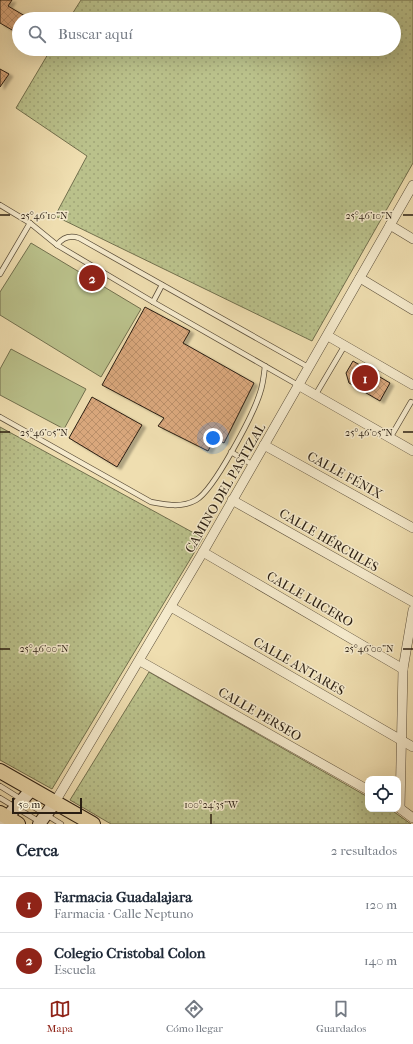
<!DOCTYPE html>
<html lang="es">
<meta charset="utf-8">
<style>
body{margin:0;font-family:"IM FELL French Canon",serif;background:#f2f2f3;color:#1f2937}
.controls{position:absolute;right:12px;bottom:12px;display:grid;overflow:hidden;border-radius:8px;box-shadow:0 4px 16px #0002}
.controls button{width:36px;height:36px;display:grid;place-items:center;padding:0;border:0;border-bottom:1px solid #e0e1e3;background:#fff;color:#1f2937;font:20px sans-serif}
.scale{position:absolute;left:12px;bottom:10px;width:70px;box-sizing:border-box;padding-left:4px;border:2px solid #2a1e12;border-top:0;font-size:11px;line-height:14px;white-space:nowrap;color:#2a1e12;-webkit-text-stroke:3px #f5eacc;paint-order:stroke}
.you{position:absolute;left:213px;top:438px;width:14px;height:14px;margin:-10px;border:3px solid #fff;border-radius:50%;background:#1a73e8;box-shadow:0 0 0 6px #1a73e833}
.badge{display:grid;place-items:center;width:26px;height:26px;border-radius:50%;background:#8f2418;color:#fff;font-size:13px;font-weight:700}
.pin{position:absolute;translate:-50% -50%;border:2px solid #fff;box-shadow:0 1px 4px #0006}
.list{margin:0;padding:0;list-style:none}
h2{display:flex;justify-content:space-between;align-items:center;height:52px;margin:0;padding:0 16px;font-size:17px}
h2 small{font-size:13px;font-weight:400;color:#747a83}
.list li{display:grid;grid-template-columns:26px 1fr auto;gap:12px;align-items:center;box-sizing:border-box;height:56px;padding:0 16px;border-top:1px solid #e0e1e3}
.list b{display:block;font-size:15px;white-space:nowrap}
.list p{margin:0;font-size:13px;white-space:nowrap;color:#747a83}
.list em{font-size:13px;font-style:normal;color:#747a83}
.icon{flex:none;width:22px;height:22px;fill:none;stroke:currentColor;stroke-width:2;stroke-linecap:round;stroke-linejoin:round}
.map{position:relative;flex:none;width:413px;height:824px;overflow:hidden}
.search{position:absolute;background:#fff;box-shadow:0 4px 16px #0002;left:12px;right:12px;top:12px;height:44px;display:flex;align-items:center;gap:10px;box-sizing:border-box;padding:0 14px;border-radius:22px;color:#747a83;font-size:15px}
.sheet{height:164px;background:#fff}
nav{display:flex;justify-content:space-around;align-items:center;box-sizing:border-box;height:56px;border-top:1px solid #e0e1e3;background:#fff;font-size:11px;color:#747a83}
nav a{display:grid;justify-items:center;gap:2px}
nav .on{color:#8f2418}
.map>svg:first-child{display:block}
.grass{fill:url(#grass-dots);stroke:#72704e}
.pitch{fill:#bac18b;stroke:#72704e}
.building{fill:url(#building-cross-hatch);stroke:#2a1e12;filter:url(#shadow)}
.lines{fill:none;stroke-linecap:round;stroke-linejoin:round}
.lane-casing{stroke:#5b4e3a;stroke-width:6}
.street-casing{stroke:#5b4e3a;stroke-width:10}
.secondary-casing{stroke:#2a1e12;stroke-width:14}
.primary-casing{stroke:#2a1e12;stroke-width:16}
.lane{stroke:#f5eacc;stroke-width:4.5}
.street{stroke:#f5eacc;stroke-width:9}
.secondary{stroke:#f5eacc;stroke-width:12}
.primary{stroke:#efdeb0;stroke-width:14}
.ticks{fill:none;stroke:#2a1e12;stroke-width:1.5}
.labels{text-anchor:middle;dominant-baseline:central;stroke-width:3;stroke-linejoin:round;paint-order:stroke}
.street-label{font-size:13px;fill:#2a1e12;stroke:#f5eacc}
.ticks-label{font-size:10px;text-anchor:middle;fill:#2a1e12;stroke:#f5eacc;stroke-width:3;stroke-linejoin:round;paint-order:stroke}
</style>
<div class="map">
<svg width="413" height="824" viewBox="0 0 413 824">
<defs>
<pattern id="grass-dots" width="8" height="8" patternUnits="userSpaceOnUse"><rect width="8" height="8" fill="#bac18b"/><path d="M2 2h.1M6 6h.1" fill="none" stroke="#a0a577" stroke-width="1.8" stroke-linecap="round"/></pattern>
<pattern id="building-cross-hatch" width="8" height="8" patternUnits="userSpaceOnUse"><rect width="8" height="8" fill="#d9a77b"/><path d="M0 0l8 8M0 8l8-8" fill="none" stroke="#ba8f69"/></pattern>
<filter id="shadow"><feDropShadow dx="4" dy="2.5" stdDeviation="1" flood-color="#0004"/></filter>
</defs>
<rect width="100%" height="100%" fill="#efdeb0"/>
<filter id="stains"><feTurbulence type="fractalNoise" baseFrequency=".005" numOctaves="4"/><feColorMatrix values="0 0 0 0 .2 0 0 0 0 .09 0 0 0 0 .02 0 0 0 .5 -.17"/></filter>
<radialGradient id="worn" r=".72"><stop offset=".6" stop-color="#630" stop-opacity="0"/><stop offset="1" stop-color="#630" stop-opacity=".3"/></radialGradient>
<g class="grass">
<polygon points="81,0 413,0 413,163 312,341 55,216 87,156 16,108 51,49 394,49 394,19 69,19"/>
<polygon points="0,427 203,538 52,789 0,760"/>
<polygon points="149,672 368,797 368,809 390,809 411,824 111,824 70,800"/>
</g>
<g class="pitch">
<polygon points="31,243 141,309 101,377 0,315 0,292"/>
<polygon points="11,349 86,389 64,429 0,395 0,369"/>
</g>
<g class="building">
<polygon points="0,0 12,0 8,6 30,19 19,19 19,34 0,23"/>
<polygon points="0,69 9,74 0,87"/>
<polygon points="145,307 190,331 183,343 254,383 224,443 215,438 208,451 158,426 164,418 102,385"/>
<polygon points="353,361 390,383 380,401 349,383 346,373"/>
<polygon points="92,397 142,425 117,467 69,438"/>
</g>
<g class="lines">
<defs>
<g id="lane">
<polyline points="0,205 30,223"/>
<polyline points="0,274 30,223 57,245"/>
<polyline points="153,302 162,285"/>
<path d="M298,385L153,302L57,245C63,237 70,235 79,238L308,367"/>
<polyline points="316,394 345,345"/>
<path d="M0,417L151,502C166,505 182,508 196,500C214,490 253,415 260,393C263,385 264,375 265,366"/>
<polyline points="390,438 411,402"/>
<polyline points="231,452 253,465"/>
<polyline points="0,786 61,824"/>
<polyline points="0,798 40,822"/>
</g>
<g id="street">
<polyline points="390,225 413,239"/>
<polyline points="360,278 413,310"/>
<polyline points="328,336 413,385"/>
<polyline points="298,385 413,451"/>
<polyline points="264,445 413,528"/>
<polyline points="232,500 413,602"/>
<polyline points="203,552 403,669"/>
<polyline points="171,607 413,747"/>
<polyline points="140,661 368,790"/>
<polyline points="55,802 203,552 413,185"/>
<polyline points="398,807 413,818"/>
<polyline points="400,808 403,669 413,610"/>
</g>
<g id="secondary">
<polyline points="1,824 32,789"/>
<polyline points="39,824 55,802"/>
</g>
<g id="primary">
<polyline points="0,771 93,824"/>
<polyline points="0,813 18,824"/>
</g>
</defs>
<use href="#lane" class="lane-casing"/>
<use href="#street" class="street-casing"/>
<use href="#secondary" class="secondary-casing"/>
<use href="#primary" class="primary-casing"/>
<use href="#lane" class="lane"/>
<use href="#street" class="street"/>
<use href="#secondary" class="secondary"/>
<use href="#primary" class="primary"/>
</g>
<path class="ticks" d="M0,215H10M403,215H413M0,432H10M403,432H413M0,649H10M403,649H413M211,814V824"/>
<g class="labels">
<g class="street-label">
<text transform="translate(345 475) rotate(29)">CALLE FÉNIX</text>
<text transform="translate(225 488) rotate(-60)">CAMINO DEL PASTIZAL</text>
<text transform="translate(329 540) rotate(30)">CALLE HÉRCULES</text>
<text transform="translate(310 599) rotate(30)">CALLE LUCERO</text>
<text transform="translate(299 666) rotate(30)">CALLE ANTARES</text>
<text transform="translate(260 714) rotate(30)">CALLE PERSEO</text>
</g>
</g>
<g class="ticks-label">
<text x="44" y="219">25°46'10"N</text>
<text x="369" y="219">25°46'10"N</text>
<text x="44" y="436">25°46'05"N</text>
<text x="369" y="436">25°46'05"N</text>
<text x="44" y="652">25°46'00"N</text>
<text x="369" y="652">25°46'00"N</text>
<text x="211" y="808">100°24'35"W</text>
</g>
<rect width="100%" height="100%" filter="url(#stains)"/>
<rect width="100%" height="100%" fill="url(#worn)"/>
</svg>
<div class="controls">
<button><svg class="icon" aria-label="locate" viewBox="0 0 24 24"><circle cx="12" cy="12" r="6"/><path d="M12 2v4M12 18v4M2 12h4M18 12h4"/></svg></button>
</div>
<div class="scale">50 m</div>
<div class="you"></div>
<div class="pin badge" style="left:365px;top:378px">1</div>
<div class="pin badge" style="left:92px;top:278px">2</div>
<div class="search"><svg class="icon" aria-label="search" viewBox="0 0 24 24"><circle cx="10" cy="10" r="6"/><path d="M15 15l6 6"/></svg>Buscar aquí</div>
</div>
<section class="sheet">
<h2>Cerca<small>2 resultados</small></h2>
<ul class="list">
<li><span class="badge">1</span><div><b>Farmacia Guadalajara</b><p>Farmacia · Calle Neptuno</p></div><em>120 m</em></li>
<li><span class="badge">2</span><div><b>Colegio Cristobal Colon</b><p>Escuela</p></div><em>140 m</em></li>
</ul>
</section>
<nav>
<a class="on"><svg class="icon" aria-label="map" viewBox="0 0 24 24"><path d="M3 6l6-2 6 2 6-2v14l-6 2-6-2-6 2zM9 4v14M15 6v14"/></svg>Mapa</a>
<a><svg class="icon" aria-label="directions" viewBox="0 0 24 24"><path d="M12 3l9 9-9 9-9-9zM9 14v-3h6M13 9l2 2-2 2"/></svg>Cómo llegar</a>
<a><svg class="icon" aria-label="saved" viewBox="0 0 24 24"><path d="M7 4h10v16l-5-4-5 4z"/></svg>Guardados</a>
</nav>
